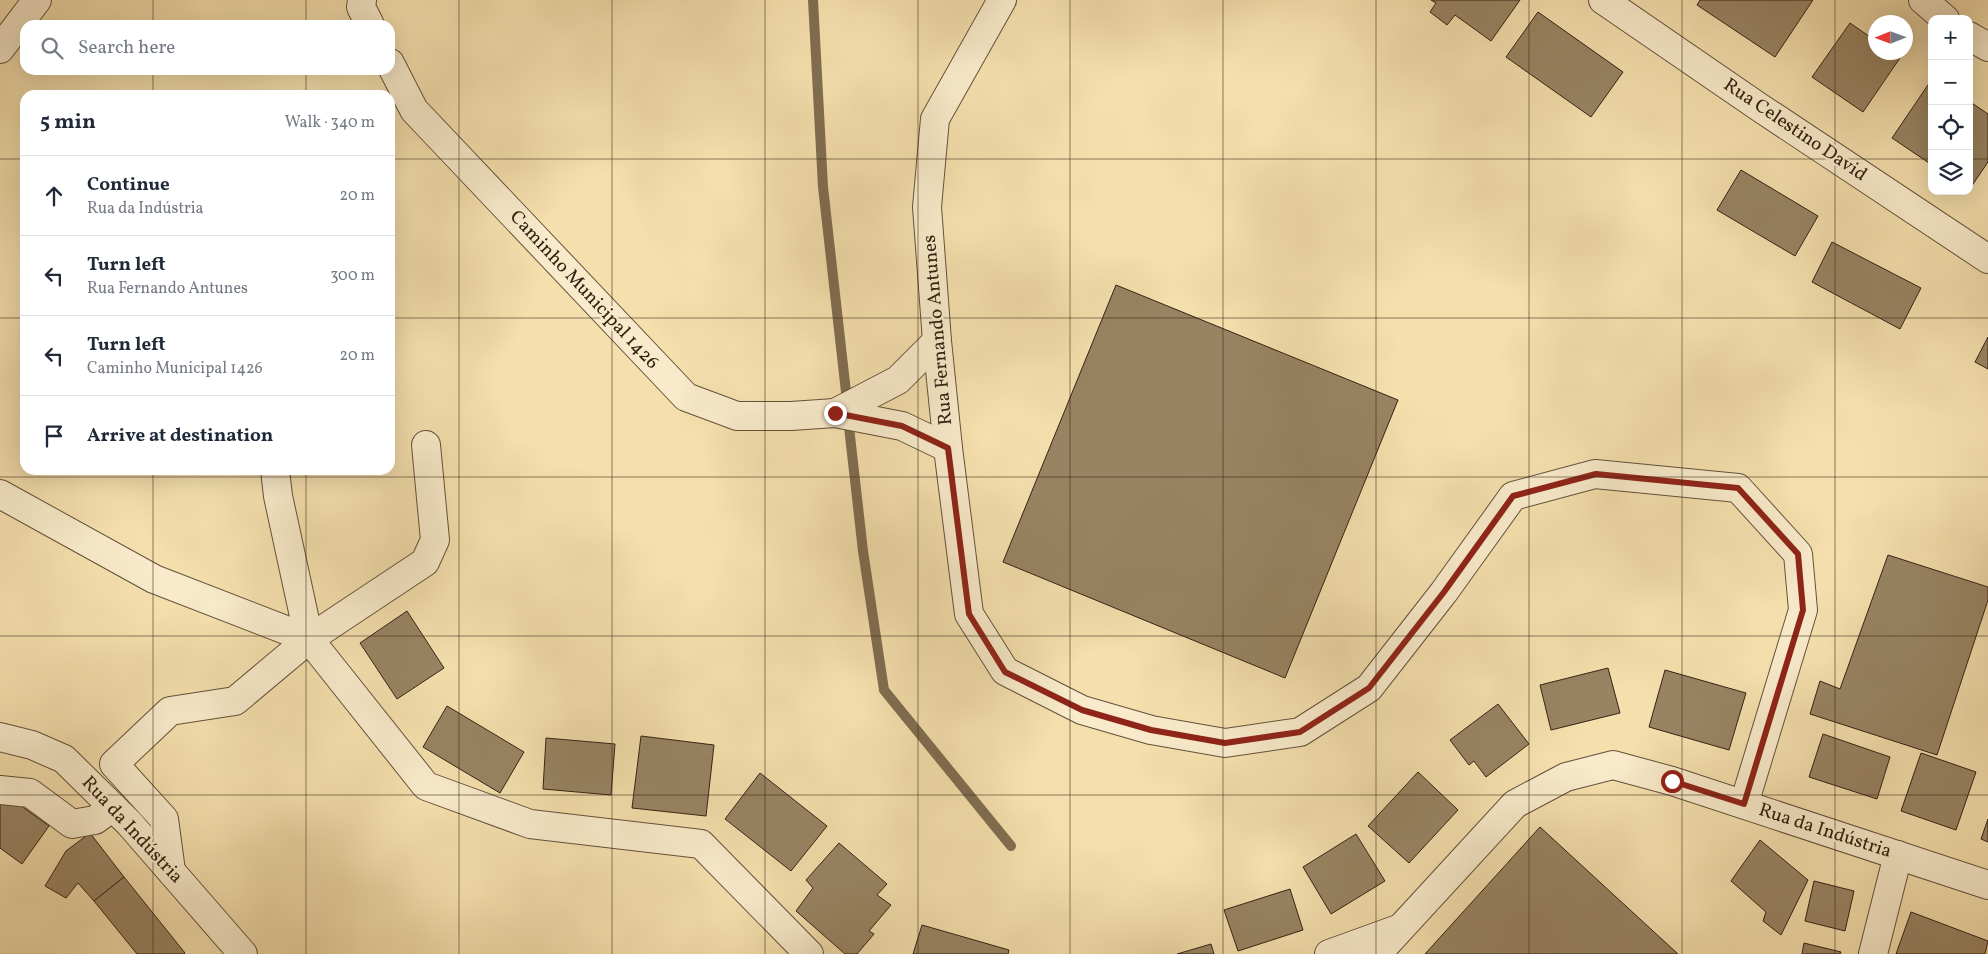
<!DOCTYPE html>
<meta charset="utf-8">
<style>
body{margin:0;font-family:Vollkorn,serif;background:#f2f2f3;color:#1f2937}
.controls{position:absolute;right:15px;top:15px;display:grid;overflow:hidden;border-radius:10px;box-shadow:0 5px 20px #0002}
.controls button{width:45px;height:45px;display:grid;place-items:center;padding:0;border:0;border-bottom:1px solid #e0e1e3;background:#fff;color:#1f2937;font:25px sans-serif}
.compass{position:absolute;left:1868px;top:15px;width:45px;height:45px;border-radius:50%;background:#fff;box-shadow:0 5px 20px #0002;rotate:269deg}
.stop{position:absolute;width:15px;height:15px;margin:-11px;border:4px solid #8f2418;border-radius:50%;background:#fff}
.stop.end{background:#8f2418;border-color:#fff;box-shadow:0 1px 5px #0008}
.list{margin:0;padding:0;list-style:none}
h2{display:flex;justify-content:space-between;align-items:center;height:65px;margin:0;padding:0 20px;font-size:21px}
h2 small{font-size:16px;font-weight:400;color:#747a83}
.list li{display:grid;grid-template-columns:32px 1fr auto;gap:15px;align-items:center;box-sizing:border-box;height:80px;padding:0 20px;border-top:1px solid #e0e1e3}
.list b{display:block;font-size:19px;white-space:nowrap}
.list p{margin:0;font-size:16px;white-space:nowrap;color:#747a83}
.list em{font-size:16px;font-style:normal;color:#747a83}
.icon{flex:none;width:28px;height:28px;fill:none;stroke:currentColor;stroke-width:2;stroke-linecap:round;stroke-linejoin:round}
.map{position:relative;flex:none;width:1988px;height:954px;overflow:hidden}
.search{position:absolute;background:#fff;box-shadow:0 5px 20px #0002;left:20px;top:20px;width:375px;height:55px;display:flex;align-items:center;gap:12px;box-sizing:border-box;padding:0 18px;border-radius:15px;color:#747a83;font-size:19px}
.panel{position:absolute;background:#fff;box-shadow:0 5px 20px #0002;left:20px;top:90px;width:375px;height:385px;border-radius:15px}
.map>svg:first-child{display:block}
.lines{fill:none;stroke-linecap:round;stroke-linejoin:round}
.stream{stroke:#806d50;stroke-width:10}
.building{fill:#988463;stroke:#342213}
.minor-casing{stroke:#64513a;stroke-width:30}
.tertiary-casing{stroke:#64513a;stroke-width:30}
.minor{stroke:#f8eaca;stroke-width:28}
.tertiary{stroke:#f8eaca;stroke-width:28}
.route{stroke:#8f2418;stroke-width:6}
.grid{fill:none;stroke:#342213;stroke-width:1;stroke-opacity:0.55}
.labels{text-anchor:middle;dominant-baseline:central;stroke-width:4.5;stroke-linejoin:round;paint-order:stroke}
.street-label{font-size:19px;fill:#342213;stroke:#f8eaca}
</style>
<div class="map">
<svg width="1988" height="954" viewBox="0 0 1988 954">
<rect width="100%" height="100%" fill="#f4dfad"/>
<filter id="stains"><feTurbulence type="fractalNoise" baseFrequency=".004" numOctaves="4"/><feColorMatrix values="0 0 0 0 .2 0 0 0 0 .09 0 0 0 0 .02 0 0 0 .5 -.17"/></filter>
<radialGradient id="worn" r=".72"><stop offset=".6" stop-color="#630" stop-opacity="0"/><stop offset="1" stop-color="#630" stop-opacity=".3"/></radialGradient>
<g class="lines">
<g class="stream">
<polyline points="813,0 823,187 846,392"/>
<polyline points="849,427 863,551 884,690 1011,846"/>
</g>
</g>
<g class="building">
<polygon points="1431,0 1520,0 1491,41 1455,15 1447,25 1430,12 1436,3"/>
<polygon points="1700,0 1813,0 1775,57 1697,5"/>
<polygon points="1538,12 1623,72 1591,117 1506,57"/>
<polygon points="1850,23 1876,41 1876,52 1892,52 1900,58 1863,112 1812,77"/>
<polygon points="1932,79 1932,165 1892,138"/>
<polygon points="1969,101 1988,114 1988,162 1969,190"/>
<polygon points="1741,170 1818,216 1795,256 1717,210"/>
<polygon points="1832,242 1921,288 1900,329 1812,282"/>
<polygon points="1116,285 1398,400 1285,678 1003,562"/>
<polygon points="1988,337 1988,369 1975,362"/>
<polygon points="1888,555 1988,587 1988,600 1937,755 1810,714 1820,681 1840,689"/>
<polygon points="407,611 444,668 397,699 360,643"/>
<polygon points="1608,668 1620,713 1551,730 1540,685"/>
<polygon points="1665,670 1746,693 1729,750 1649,727"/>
<polygon points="1498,704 1529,744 1486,777 1474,761 1469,765 1450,740"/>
<polygon points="447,706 524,752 500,793 423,747"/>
<polygon points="1823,734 1890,757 1877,799 1809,777"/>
<polygon points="641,736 714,745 706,816 632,808"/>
<polygon points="546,738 615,744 611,795 543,789"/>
<polygon points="1921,753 1976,772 1956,830 1901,811"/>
<polygon points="1418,772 1458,810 1409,863 1368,826"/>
<polygon points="760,773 827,826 791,871 725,819"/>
<polygon points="6,795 49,826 22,864 0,848 0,804"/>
<polygon points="1988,819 1988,842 1981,839"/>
<polygon points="1540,827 1678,954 1425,954"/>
<polygon points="90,833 124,877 94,901 78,883 66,898 45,886 66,851"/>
<polygon points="1356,834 1385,881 1331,914 1303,867"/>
<polygon points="1760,840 1808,880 1781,935 1763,921 1766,912 1731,881"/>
<polygon points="839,843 887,884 877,895 891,905 869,931 874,934 857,954 845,954 796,911 813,888 806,880"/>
<polygon points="124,877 185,953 184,954 137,954 94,901"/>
<polygon points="1814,881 1854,891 1845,931 1805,921"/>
<polygon points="1290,889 1303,930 1238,951 1224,910"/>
<polygon points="1911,912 1988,941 1985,954 1896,954"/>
<polygon points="922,925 1009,950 1008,954 913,954"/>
<polygon points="1804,943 1841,952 1840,954 1802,954"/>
<polygon points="1211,944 1214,954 1177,954"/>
</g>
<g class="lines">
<defs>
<g id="minor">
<polyline points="362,0 361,7 370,25"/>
<polyline points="1002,0 935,119 927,207 937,341 948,448 969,614 1005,671 1082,710 1151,730 1225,743 1300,732 1369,688 1444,592 1513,496 1595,474 1738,488 1798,554 1803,610 1744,804"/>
<polyline points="1603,0 1759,107 1988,259"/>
<polyline points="1923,0 1945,19"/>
<polyline points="1969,36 1988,47"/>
<polyline points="0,49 37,0"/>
<polyline points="390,63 414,110 686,397 737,416 791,416 835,413 902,426 948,448"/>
<polyline points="835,413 898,380 937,341"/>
<polyline points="275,470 278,496 309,639"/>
<polyline points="0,494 154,579 309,639 426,786 530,824 701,844 809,954"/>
<polyline points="0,790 30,793 72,824 95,820 113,807"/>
<polyline points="171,871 164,819 114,764 170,711 235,701 309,639 425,562 435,540 426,445"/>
<polyline points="1329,954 1398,929"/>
<polyline points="1873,954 1898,855"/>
</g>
<g id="tertiary">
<polyline points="0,737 32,745 64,759 129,823 243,954"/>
<polyline points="1377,954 1515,804 1566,777 1613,765 1672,781 1988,885"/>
</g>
</defs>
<use href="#minor" class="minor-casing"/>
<use href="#tertiary" class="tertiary-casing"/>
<use href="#minor" class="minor"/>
<use href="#tertiary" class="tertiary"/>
</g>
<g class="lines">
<polyline class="route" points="835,413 902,426 948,448 969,614 1005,672 1082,710 1151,730 1225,743 1300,732 1369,688 1444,592 1513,496 1596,474 1738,488 1798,554 1803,610 1744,804 1672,781"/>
</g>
<path class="grid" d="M153,0V25M306,0V25M459,0V954M612,0V954M765,0V954M918,0V954M1070,0V954M1223,0V954M1376,0V954M1529,0V954M1682,0V954M1835,0V954M153,70V95M306,70V95M0,159H25M390,159H1932M1969,159H1988M0,318H25M390,318H1988M153,470V954M306,470V954M0,477H1988M0,636H1988M0,795H1988"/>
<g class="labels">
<g class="street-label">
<text transform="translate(1795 130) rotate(34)">Rua Celestino David</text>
<text transform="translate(584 290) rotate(47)">Caminho Municipal 1426</text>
<text transform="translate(938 330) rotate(-95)">Rua Fernando Antunes</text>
<text transform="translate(132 830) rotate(47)">Rua da Indústria</text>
<text transform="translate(1825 831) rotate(18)">Rua da Indústria</text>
</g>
</g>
<rect width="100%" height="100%" filter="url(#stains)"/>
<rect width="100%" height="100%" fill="url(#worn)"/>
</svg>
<div class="controls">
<button>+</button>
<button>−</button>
<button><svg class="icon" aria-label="locate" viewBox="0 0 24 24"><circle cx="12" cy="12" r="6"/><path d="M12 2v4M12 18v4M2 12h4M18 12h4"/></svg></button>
<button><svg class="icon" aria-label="layers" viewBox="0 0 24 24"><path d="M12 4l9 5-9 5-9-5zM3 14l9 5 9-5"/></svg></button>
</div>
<svg class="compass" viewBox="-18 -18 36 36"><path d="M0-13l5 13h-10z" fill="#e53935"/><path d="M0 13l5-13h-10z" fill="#747a83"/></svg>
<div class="stop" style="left:1672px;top:781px"></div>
<div class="stop end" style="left:835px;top:413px"></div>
<div class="search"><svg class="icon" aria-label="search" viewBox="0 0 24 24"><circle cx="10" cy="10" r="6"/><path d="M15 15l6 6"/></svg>Search here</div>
<section class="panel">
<h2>5 min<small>Walk · 340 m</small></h2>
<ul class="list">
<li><svg class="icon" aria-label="ahead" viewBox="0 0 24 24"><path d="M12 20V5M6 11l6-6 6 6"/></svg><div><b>Continue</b><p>Rua da Indústria</p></div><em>20 m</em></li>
<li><svg class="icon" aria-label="left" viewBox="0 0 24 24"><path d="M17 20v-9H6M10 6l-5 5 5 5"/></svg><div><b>Turn left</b><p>Rua Fernando Antunes</p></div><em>300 m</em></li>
<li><svg class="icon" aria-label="left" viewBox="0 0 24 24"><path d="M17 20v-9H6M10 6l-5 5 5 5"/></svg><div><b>Turn left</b><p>Caminho Municipal 1426</p></div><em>20 m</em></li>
<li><svg class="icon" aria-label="arrive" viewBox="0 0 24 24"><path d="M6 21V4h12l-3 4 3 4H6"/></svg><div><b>Arrive at destination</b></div></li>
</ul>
</section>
</div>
